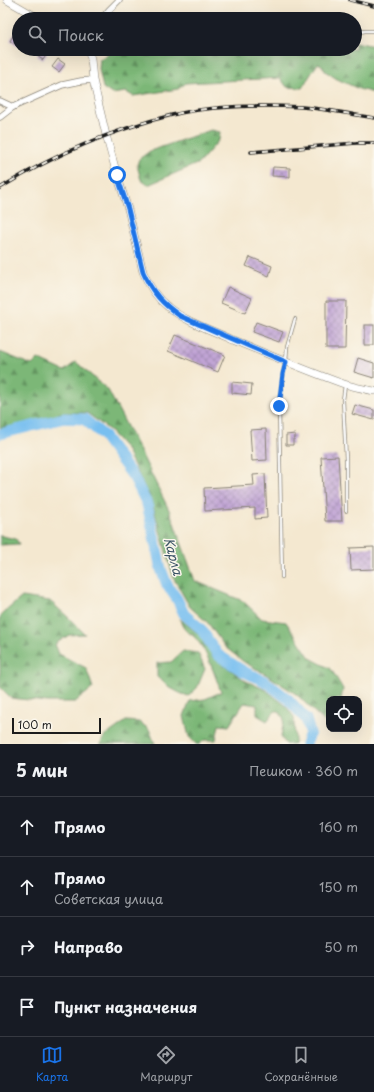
<!DOCTYPE html>
<html lang="ru">
<meta charset="utf-8">
<style>
body{margin:0;font-family:"Playpen Sans",sans-serif;background:#242831;color:#f1f3f6}
.controls{position:absolute;right:12px;bottom:12px;display:grid;overflow:hidden;border-radius:8px;box-shadow:0 4px 16px #0002}
.controls button{width:36px;height:36px;display:grid;place-items:center;padding:0;border:0;border-bottom:1px solid #363941;background:#171b24;color:#f1f3f6;font:20px sans-serif}
.scale{position:absolute;left:12px;bottom:10px;width:89px;box-sizing:border-box;padding-left:4px;border:2px solid #1c1c1c;border-top:0;font-size:11px;line-height:14px;white-space:nowrap;color:#1c1c1c;-webkit-text-stroke:3px #fbf7ec;paint-order:stroke}
.stop{position:absolute;width:12px;height:12px;margin:-9px;border:3px solid #1a73e8;border-radius:50%;background:#fff}
.stop.end{background:#1a73e8;border-color:#fff;box-shadow:0 1px 4px #0008}
.list{margin:0;padding:0;list-style:none}
h2{display:flex;justify-content:space-between;align-items:center;height:52px;margin:0;padding:0 16px;font-size:17px}
h2 small{font-size:13px;font-weight:400;color:#9ea1a6}
.list li{display:grid;grid-template-columns:26px 1fr auto;gap:12px;align-items:center;box-sizing:border-box;height:60px;padding:0 16px;border-top:1px solid #363941}
.list b{display:block;font-size:15px;white-space:nowrap}
.list p{margin:0;font-size:13px;white-space:nowrap;color:#9ea1a6}
.list em{font-size:13px;font-style:normal;color:#9ea1a6}
.icon{flex:none;width:22px;height:22px;fill:none;stroke:currentColor;stroke-width:2;stroke-linecap:round;stroke-linejoin:round}
.map{position:relative;flex:none;width:374px;height:744px;overflow:hidden}
.search{position:absolute;background:#171b24;box-shadow:0 4px 16px #0002;left:12px;right:12px;top:12px;height:44px;display:flex;align-items:center;gap:10px;box-sizing:border-box;padding:0 14px;border-radius:22px;color:#9ea1a6;font-size:15px}
.sheet{height:292px;background:#171b24}
nav{display:flex;justify-content:space-around;align-items:center;box-sizing:border-box;height:56px;border-top:1px solid #363941;background:#171b24;font-size:11px;color:#9ea1a6}
nav a{display:grid;justify-items:center;gap:2px}
nav .on{color:#1a73e8}
.map>svg:first-child{display:block}
.forest{fill:url(#forest-firs);stroke:#4c6a4a}
.lines{fill:none;stroke-linecap:round;stroke-linejoin:round}
.river{stroke:#78bff0;stroke-width:11}
.building{fill:url(#building-cross-hatch)}
.service-casing{stroke:#888276;stroke-width:4}
.minor-casing{stroke:#888276;stroke-width:7}
.tertiary-casing{stroke:#888276;stroke-width:8}
.service{stroke:#fff;stroke-width:2.5}
.minor{stroke:#fff;stroke-width:5.5}
.tertiary{stroke:#fff;stroke-width:7}
.rail-casing{stroke:#1c1c1c;stroke-width:3.5}
.rail{stroke:#fbf7ec;stroke-width:2;stroke-dasharray:6;stroke-linecap:butt}
.route{stroke:#1a73e8;stroke-width:5}
.labels{text-anchor:middle;dominant-baseline:central;stroke-width:3;stroke-linejoin:round;paint-order:stroke}
.water-label{font-size:13px;font-style:italic;fill:#3c5566;stroke:#fbf7ec}
</style>
<div class="map">
<svg width="374" height="744" viewBox="0 0 374 744">
<defs>
<pattern id="forest-firs" width="22" height="20" patternUnits="userSpaceOnUse"><rect width="22" height="20" fill="#7bb777"/><path d="M5 1l3.5 6h-7zM16 11l3.5 6h-7z" fill="#649461"/></pattern>
<pattern id="building-cross-hatch" width="8" height="8" patternUnits="userSpaceOnUse"><rect width="8" height="8" fill="#bfa2d4"/><path d="M0 0l8 8M0 8l8-8" fill="none" stroke="#9a83ab"/></pattern>
</defs>
<rect width="100%" height="100%" fill="#fbf7ec"/>
<filter id="ink" filterUnits="userSpaceOnUse"><feTurbulence type="fractalNoise" baseFrequency=".025" numOctaves="2"/><feDisplacementMap in="SourceGraphic" scale="8" xChannelSelector="R" yChannelSelector="G"/><feConvolveMatrix kernelMatrix="1 2 1 2 8 2 1 2 1" color-interpolation-filters="sRGB"/></filter>
<filter id="wash" filterUnits="userSpaceOnUse"><feTurbulence type="fractalNoise" baseFrequency=".012" numOctaves="4" result="noise"/><feDisplacementMap in="SourceGraphic" scale="16" xChannelSelector="R" yChannelSelector="G"/><feGaussianBlur stdDeviation="0.9" result="paint"/><feColorMatrix in="noise" values="0 0 0 0 0 0 0 0 0 0 0 0 0 0 0 0 0 1.4 0 .05"/><feComposite in="paint" operator="in"/></filter>
<g filter="url(#wash)">
<rect width="100%" height="100%" fill="#f4e8d0"/>
<g class="forest">
<polygon points="355,42 374,46 374,93 359,89 337,79 325,71 322,65 318,63 302,88 287,87 280,78 186,83 178,89 133,96 126,92 112,94 103,88 99,69 100,59 113,51 123,49 355,49"/>
<polygon points="211,130 220,132 219,140 199,163 148,185 141,180 137,165 139,159 150,151"/>
<polygon points="0,352 32,365 38,359 64,371 76,362 108,390 143,457 170,512 195,581 243,601 262,619 286,622 310,658 331,669 343,689 341,699 329,699 329,722 325,722 296,694 267,675 244,662 225,647 208,623 190,607 174,579 152,503 126,449 108,429 87,413 64,413 16,427 0,428"/>
<polygon points="0,534 2,536 16,539 19,544 0,545"/>
<polygon points="22,597 50,601 69,618 85,634 69,635 55,644 59,654 86,668 93,688 75,702 47,702 11,698 0,687 0,618 2,614"/>
<path d="M180,619L200,635L216,659L246,681L266,690L285,705L294,717L295,743L294,744H286L281,737L284,719L279,711H275L267,721L257,715V705L244,703L229,726L219,725L216,740H204L200,744H196L189,737L184,716L190,701L205,699L221,692C215,676 208,653 197,640C190,631 183,633 180,619Z"/>
<path d="M183,651L198,653L205,669L197,688L189,696C175,693 167,685 157,677V663L171,662Z"/>
<polygon points="126,721 139,722 149,729 155,744 100,744 105,736"/>
</g>
<g class="lines">
<polyline class="river" points="0,434 64,418 84,419 103,435 134,478 147,504 161,569 167,585 177,599 184,614 201,629 218,655 243,671 266,682 288,699 306,719 310,732 306,744"/>
</g>
<g id="blocks">
<g class="building">
<polygon points="15,32 19,35 19,47 10,41"/>
<polygon points="41,49 47,54 43,60 37,56"/>
<polygon points="58,59 65,64 59,72 52,67"/>
<polygon points="273,167 290,168 290,177 272,176"/>
<polygon points="250,257 272,266 269,276 246,266"/>
<polygon points="228,287 252,298 245,313 221,303"/>
<polygon points="326,301 346,301 345,349 326,349"/>
<polygon points="256,322 283,332 279,342 252,332"/>
<rect x="365" y="325" width="9" height="20"/>
<polygon points="175,335 225,355 218,372 168,351"/>
<polygon points="358,358 374,363 374,378 354,372"/>
<polygon points="232,382 252,384 251,395 232,393"/>
<polygon points="355,405 374,410 374,420 352,414"/>
<polygon points="266,429 267,460 252,461 250,430"/>
<polygon points="295,434 295,439 293,439 293,445 286,445 286,435"/>
<polygon points="338,456 342,521 325,521 321,457"/>
<polygon points="265,474 267,518 255,519 255,508 205,511 204,488 254,485 253,475"/>
<polygon points="374,547 374,569 351,570 350,548"/>
</g>
</g>
</g>
<g filter="url(#ink)">
<use href="#blocks" fill-opacity="0" stroke="#888276" stroke-width="1"/>
<g class="lines">
<defs>
<g id="service">
<polyline points="355,33 365,31 374,31"/>
<polyline points="345,385 343,400 346,460 346,511"/>
<polyline points="282,577 279,406 283,374 286,362 287,347 295,319"/>
</g>
<g id="minor">
<polyline points="102,19 109,10 119,0"/>
<polyline points="0,101 13,107"/>
<polyline points="0,117 13,107 62,85 81,81 93,80"/>
</g>
<g id="tertiary">
<polyline points="7,0 40,19"/>
<path d="M87,49L89,52L91,59L93,80L106,135L117,175L128,209L143,272C149,286 156,298 168,307C186,322 212,330 233,340C270,355 307,371 344,384C354,387 364,389 374,391"/>
</g>
</defs>
<use href="#service" class="service-casing"/>
<use href="#minor" class="minor-casing"/>
<use href="#tertiary" class="tertiary-casing"/>
<use href="#service" class="service"/>
<use href="#minor" class="minor"/>
<use href="#tertiary" class="tertiary"/>
<defs>
<g id="rail">
<polyline points="350,0 374,6"/>
<polyline points="251,152 356,143 374,143"/>
<path d="M0,188C54,155 111,130 172,115C214,105 259,105 302,107C326,109 350,114 374,118"/>
</g>
</defs>
<use href="#rail" class="rail-casing"/>
<use href="#rail" class="rail"/>
</g>
</g>
<g class="lines" filter="url(#ink)">
<path class="route" d="M117,175L128,209L143,272C152,293 163,304 180,316L286,362L283,374L279,406"/>
</g>
<g class="labels">
<g class="water-label">
<text transform="translate(174 556) rotate(75)">Карла</text>
</g>
</g>
</svg>
<div class="controls">
<button><svg class="icon" aria-label="locate" viewBox="0 0 24 24"><circle cx="12" cy="12" r="6"/><path d="M12 2v4M12 18v4M2 12h4M18 12h4"/></svg></button>
</div>
<div class="scale">100 m</div>
<div class="stop" style="left:117px;top:175px"></div>
<div class="stop end" style="left:279px;top:406px"></div>
<div class="search"><svg class="icon" aria-label="search" viewBox="0 0 24 24"><circle cx="10" cy="10" r="6"/><path d="M15 15l6 6"/></svg>Поиск</div>
</div>
<section class="sheet">
<h2>5 мин<small>Пешком · 360 m</small></h2>
<ul class="list">
<li><svg class="icon" aria-label="ahead" viewBox="0 0 24 24"><path d="M12 20V5M6 11l6-6 6 6"/></svg><div><b>Прямо</b></div><em>160 m</em></li>
<li><svg class="icon" aria-label="ahead" viewBox="0 0 24 24"><path d="M12 20V5M6 11l6-6 6 6"/></svg><div><b>Прямо</b><p>Советская улица</p></div><em>150 m</em></li>
<li><svg class="icon" aria-label="right" viewBox="0 0 24 24"><path d="M7 20v-9h11M14 6l5 5-5 5"/></svg><div><b>Направо</b></div><em>50 m</em></li>
<li><svg class="icon" aria-label="arrive" viewBox="0 0 24 24"><path d="M6 21V4h12l-3 4 3 4H6"/></svg><div><b>Пункт назначения</b></div></li>
</ul>
</section>
<nav>
<a class="on"><svg class="icon" aria-label="map" viewBox="0 0 24 24"><path d="M3 6l6-2 6 2 6-2v14l-6 2-6-2-6 2zM9 4v14M15 6v14"/></svg>Карта</a>
<a><svg class="icon" aria-label="directions" viewBox="0 0 24 24"><path d="M12 3l9 9-9 9-9-9zM9 14v-3h6M13 9l2 2-2 2"/></svg>Маршрут</a>
<a><svg class="icon" aria-label="saved" viewBox="0 0 24 24"><path d="M7 4h10v16l-5-4-5 4z"/></svg>Сохранённые</a>
</nav>
